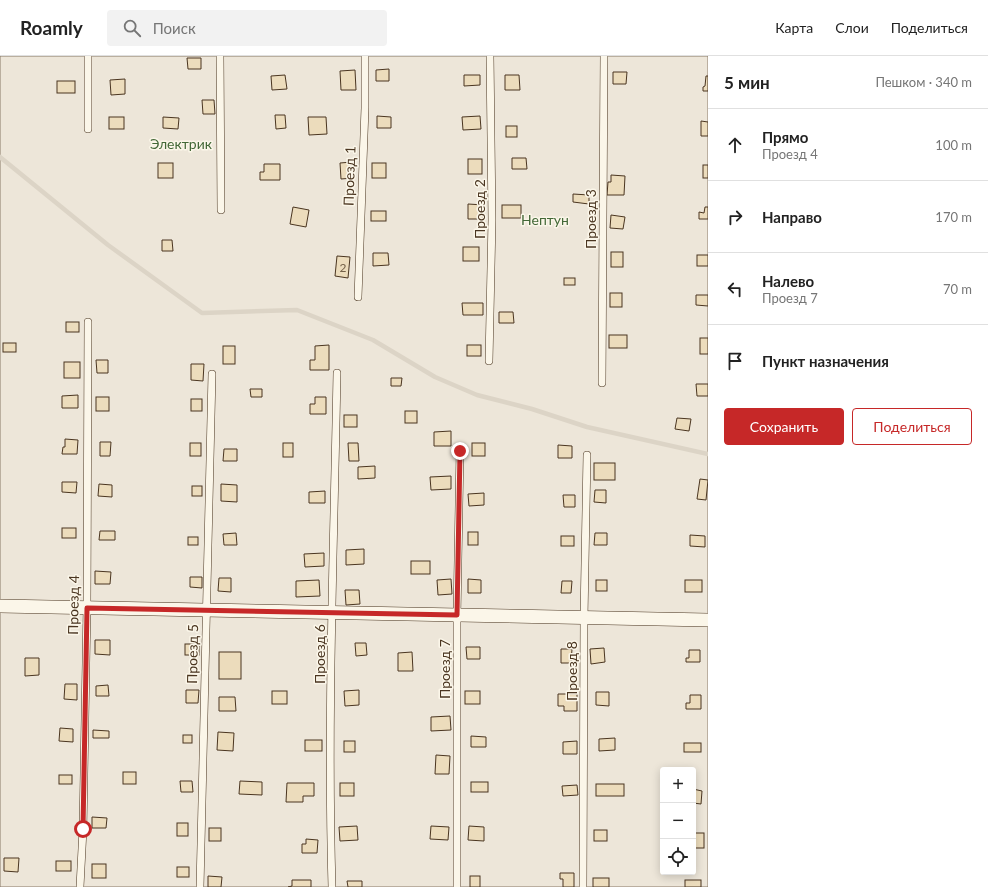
<!DOCTYPE html>
<html lang="ru">
<meta charset="utf-8">
<style>
body{margin:0;font-family:Lato,sans-serif;background:#f2f2f2;color:#222}
.controls{position:absolute;right:12px;bottom:12px;display:grid;overflow:hidden;border-radius:4px;box-shadow:0 2px 10px #0003}
.controls button{width:36px;height:36px;display:grid;place-items:center;padding:0;border:0;border-bottom:1px solid #e0e0e0;background:#fff;color:#222;font:20px sans-serif}
.stop{position:absolute;width:12px;height:12px;margin:-9px;border:3px solid #c62828;border-radius:50%;background:#fff}
.stop.end{background:#c62828;border-color:#fff;box-shadow:0 1px 4px #0008}
.list{margin:0;padding:0;list-style:none}
h2{display:flex;justify-content:space-between;align-items:center;height:52px;margin:0;padding:0 16px;font-size:17px}
h2 small{font-size:13px;font-weight:400;color:#767676}
.list li{display:grid;grid-template-columns:26px 1fr auto;gap:12px;align-items:center;box-sizing:border-box;height:72px;padding:0 16px;border-top:1px solid #e0e0e0}
.list b{display:block;font-size:15px;white-space:nowrap}
.list p{margin:0;font-size:13px;white-space:nowrap;color:#767676}
.list em{font-size:13px;font-style:normal;color:#767676}
.actions{display:flex;gap:8px;padding:12px 16px}
.actions a{flex:1;padding:9px 0;border:1px solid #c62828;border-radius:4px;text-align:center;font-size:14px;color:#c62828}
.actions .main{background:#c62828;color:#fff}
.icon{flex:none;width:22px;height:22px;fill:none;stroke:currentColor;stroke-width:2;stroke-linecap:round;stroke-linejoin:round}
.map{position:relative;flex:none;width:708px;height:831px;overflow:hidden}
header{display:flex;align-items:center;gap:24px;box-sizing:border-box;height:56px;padding:0 20px;background:#fff;border-bottom:1px solid #e0e0e0}
header strong{font-size:19px}
nav{display:flex;gap:22px;margin-inline-start:auto;font-size:14px}
.search{width:280px;height:36px;background:#f2f2f2;display:flex;align-items:center;gap:10px;box-sizing:border-box;padding:0 14px;border-radius:4px;color:#767676;font-size:15px}
main{display:flex}
aside{flex:1;background:#fff}
.map>svg:first-child{display:block}
.green{fill:#ede6d9;stroke:#887966;fill-rule:evenodd}
.lines{fill:none;stroke-linecap:round;stroke-linejoin:round}
.stream{stroke:#dcd4c6;stroke-width:4.5}
.building{fill:#ecdcbc;stroke:#4a3520}
.lane-casing{stroke:#4a3520;stroke-width:8}
.street-casing{stroke:#4a3520;stroke-width:14}
.lane{stroke:#fbf6e9;stroke-width:7}
.street{stroke:#fbf6e9;stroke-width:13}
.route{stroke:#c62828;stroke-width:5}
.labels{text-anchor:middle;dominant-baseline:central;stroke-width:3;stroke-linejoin:round;paint-order:stroke}
.number-label{font-size:12px;fill:#725f47}
.park-label{font-size:14px;fill:#436837;stroke:#fbf6e9}
.street-label{font-size:14px;fill:#4a3520;stroke:#fbf6e9}
</style>
<header>
<strong>Roamly</strong>
<div class="search"><svg class="icon" aria-label="search" viewBox="0 0 24 24"><circle cx="10" cy="10" r="6"/><path d="M15 15l6 6"/></svg>Поиск</div>
<nav><a>Карта</a><a>Слои</a><a>Поделиться</a></nav>
</header>
<main>
<div class="map">
<svg width="708" height="831" viewBox="0 0 708 831">
<rect width="100%" height="100%" fill="#fbf6e9"/>
<path class="green" d="M0,0H708V831H0ZM663,714H693V816H663Z"/>
<g class="lines">
<polyline class="stream" points="0,101 108,189 202,257 297,254 373,284 435,321 477,339 532,353 587,371 708,398"/>
</g>
<g class="building">
<polygon points="187,2 201,2 201,13 188,13"/>
<polygon points="389,13 389,25 376,25 376,14"/>
<polygon points="355,14 356,34 341,34 340,15"/>
<polygon points="613,16 627,16 626,28 613,28"/>
<polygon points="285,19 287,33 272,34 271,20"/>
<polygon points="464,19 480,19 480,29 464,30"/>
<polygon points="505,19 519,19 520,34 505,34"/>
<polygon points="706,20 708,20 708,35 703,35 703,31 705,30"/>
<polygon points="125,23 125,38 111,39 110,24"/>
<rect x="57" y="25" width="18" height="12"/>
<polygon points="202,44 214,44 215,58 203,58"/>
<polygon points="275,59 285,59 286,72 276,73"/>
<polygon points="377,60 391,61 391,72 377,72"/>
<polygon points="480,60 481,73 463,74 462,61"/>
<rect x="109" y="61" width="15" height="12"/>
<polygon points="163,61 179,62 178,73 163,72"/>
<polygon points="308,61 326,61 327,78 309,79"/>
<polygon points="701,65 708,66 708,80 701,80"/>
<rect x="506" y="70" width="11" height="11"/>
<polygon points="512,102 526,102 527,113 512,113"/>
<rect x="468" y="103" width="14" height="15"/>
<polygon points="352,106 353,122 341,123 340,107"/>
<rect x="158" y="107" width="15" height="15"/>
<rect x="372" y="107" width="14" height="15"/>
<polygon points="264,108 280,108 280,124 260,124 260,116 264,116"/>
<rect x="703" y="109" width="5" height="13"/>
<polygon points="611,119 625,120 624,139 607,139 608,126 611,126"/>
<polygon points="573,138 589,139 589,148 573,146"/>
<polygon points="468,148 484,149 483,163 468,163"/>
<rect x="502" y="149" width="19" height="13"/>
<polygon points="293,151 309,154 306,171 290,168"/>
<polygon points="705,151 708,151 708,163 699,163 699,156 704,157"/>
<rect x="371" y="155" width="15" height="10"/>
<polygon points="611,159 625,161 623,173 610,172"/>
<polygon points="162,184 172,184 173,195 162,195"/>
<rect x="463" y="191" width="16" height="14"/>
<rect x="611" y="196" width="12" height="15"/>
<polygon points="373,197 388,197 389,209 373,210"/>
<rect x="697" y="199" width="11" height="11"/>
<polygon points="337,200 350,201 348,222 335,220"/>
<rect x="564" y="222" width="11" height="7"/>
<rect x="610" y="237" width="12" height="14"/>
<polygon points="696,239 708,239 708,250 696,249"/>
<polygon points="462,247 483,247 483,259 463,259"/>
<polygon points="499,256 513,256 514,267 499,267"/>
<rect x="66" y="266" width="13" height="10"/>
<rect x="609" y="279" width="18" height="13"/>
<rect x="700" y="282" width="8" height="16"/>
<rect x="3" y="287" width="13" height="9"/>
<polygon points="329,289 329,314 310,314 310,304 315,304 315,290"/>
<rect x="467" y="289" width="14" height="11"/>
<rect x="223" y="290" width="12" height="18"/>
<polygon points="96,304 108,304 108,317 97,317"/>
<rect x="64" y="306" width="16" height="16"/>
<polygon points="191,308 204,308 203,325 191,324"/>
<polygon points="391,322 402,322 401,330 391,330"/>
<polygon points="696,328 708,328 708,340 697,340"/>
<polygon points="250,333 262,333 262,341 251,341"/>
<polygon points="78,339 78,352 62,352 62,340"/>
<rect x="96" y="341" width="13" height="14"/>
<polygon points="315,341 326,341 326,358 310,358 310,348 315,348"/>
<rect x="191" y="343" width="11" height="12"/>
<rect x="405" y="355" width="12" height="12"/>
<rect x="344" y="359" width="13" height="12"/>
<polygon points="677,362 691,363 689,375 675,373"/>
<polygon points="451,375 451,390 434,390 434,376"/>
<polygon points="65,383 78,384 77,398 62,398 63,391 65,391"/>
<polygon points="100,386 111,386 110,400 100,400"/>
<rect x="190" y="387" width="11" height="13"/>
<rect x="283" y="387" width="10" height="14"/>
<polygon points="348,387 358,387 359,405 349,405"/>
<rect x="472" y="387" width="13" height="13"/>
<polygon points="558,389 572,390 572,402 558,402"/>
<polygon points="224,393 237,393 237,405 223,405"/>
<rect x="594" y="407" width="21" height="17"/>
<polygon points="375,410 375,422 358,423 358,411"/>
<polygon points="451,420 451,433 431,434 430,421"/>
<polygon points="700,423 708,424 706,444 697,443"/>
<polygon points="62,426 77,426 76,437 62,436"/>
<polygon points="99,428 112,429 112,441 98,440"/>
<polygon points="221,428 237,429 237,446 221,445"/>
<rect x="192" y="430" width="10" height="10"/>
<polygon points="595,434 606,434 606,447 594,446"/>
<polygon points="325,435 325,447 309,447 309,436"/>
<polygon points="484,437 484,449 469,450 468,438"/>
<polygon points="563,439 575,439 575,451 564,451"/>
<rect x="62" y="472" width="14" height="10"/>
<polygon points="100,475 115,475 115,484 99,484"/>
<rect x="468" y="476" width="10" height="13"/>
<polygon points="236,477 237,489 224,489 223,478"/>
<polygon points="595,477 607,477 607,489 594,489"/>
<polygon points="690,479 705,480 705,491 690,490"/>
<rect x="561" y="480" width="13" height="10"/>
<rect x="188" y="481" width="10" height="8"/>
<polygon points="364,493 364,508 346,509 346,494"/>
<polygon points="324,497 324,510 305,511 304,498"/>
<rect x="411" y="505" width="19" height="13"/>
<polygon points="95,515 111,516 110,528 95,528"/>
<polygon points="190,521 202,521 202,532 190,531"/>
<polygon points="219,522 231,522 231,536 218,535"/>
<polygon points="451,523 452,538 438,539 437,524"/>
<polygon points="468,523 481,524 481,537 468,537"/>
<polygon points="319,524 320,540 296,541 296,525"/>
<rect x="596" y="524" width="11" height="11"/>
<rect x="685" y="524" width="17" height="12"/>
<polygon points="562,525 572,525 571,537 561,537"/>
<polygon points="345,534 359,534 360,548 346,549"/>
<polygon points="95,584 110,584 110,599 95,598"/>
<polygon points="355,587 366,587 367,599 356,600"/>
<rect x="185" y="588" width="14" height="11"/>
<polygon points="466,591 480,591 480,603 467,603"/>
<polygon points="604,592 605,606 591,608 590,593"/>
<polygon points="561,593 572,593 571,607 561,607"/>
<polygon points="689,594 700,594 700,606 686,606 686,602 689,602"/>
<rect x="219" y="596" width="22" height="27"/>
<polygon points="412,596 413,615 398,615 398,597"/>
<polygon points="25,602 39,602 39,619 25,620"/>
<polygon points="65,628 77,628 77,644 64,643"/>
<polygon points="108,629 109,640 96,640 96,630"/>
<polygon points="186,634 199,634 198,647 186,647"/>
<polygon points="359,634 359,649 345,650 344,635"/>
<rect x="272" y="635" width="15" height="13"/>
<rect x="465" y="635" width="15" height="13"/>
<polygon points="596,636 609,636 609,650 596,649"/>
<polygon points="558,638 577,638 577,655 564,655 564,650 558,650"/>
<polygon points="690,639 701,639 701,653 686,653 686,647 690,647"/>
<polygon points="219,641 235,641 236,655 219,655"/>
<polygon points="450,660 451,674 431,675 431,661"/>
<polygon points="60,672 73,673 73,686 59,685"/>
<polygon points="93,674 109,675 109,682 93,682"/>
<polygon points="218,676 234,677 233,695 217,694"/>
<rect x="183" y="679" width="9" height="8"/>
<polygon points="471,680 486,681 486,691 471,691"/>
<polygon points="615,682 615,694 599,695 599,683"/>
<rect x="305" y="684" width="17" height="11"/>
<rect x="344" y="685" width="11" height="11"/>
<polygon points="577,685 577,698 563,698 563,686"/>
<rect x="684" y="687" width="17" height="9"/>
<polygon points="436,699 450,700 449,718 435,718"/>
<rect x="123" y="716" width="13" height="12"/>
<rect x="59" y="719" width="13" height="9"/>
<polygon points="180,725 192,725 193,736 181,736"/>
<polygon points="240,725 262,726 262,739 239,738"/>
<rect x="471" y="726" width="17" height="10"/>
<polygon points="287,727 314,727 314,740 303,740 303,746 286,746"/>
<rect x="340" y="727" width="14" height="13"/>
<rect x="596" y="728" width="28" height="12"/>
<polygon points="577,729 578,739 563,740 562,730"/>
<polygon points="693,733 702,735 701,748 693,747"/>
<polygon points="92,761 107,762 106,772 92,772"/>
<rect x="177" y="767" width="11" height="13"/>
<polygon points="357,770 358,784 340,785 339,771"/>
<polygon points="431,770 449,771 448,784 430,783"/>
<polygon points="469,770 484,771 484,785 468,784"/>
<rect x="209" y="772" width="12" height="13"/>
<rect x="594" y="774" width="13" height="11"/>
<rect x="693" y="777" width="11" height="15"/>
<polygon points="306,783 318,784 317,797 302,797 302,788 306,788"/>
<polygon points="4,802 19,802 18,816 4,815"/>
<rect x="56" y="805" width="15" height="10"/>
<rect x="92" y="808" width="14" height="14"/>
<rect x="177" y="811" width="12" height="10"/>
<polygon points="560,817 574,817 574,831 563,831 563,823 560,823"/>
<polygon points="208,820 222,821 221,831 208,831"/>
<rect x="470" y="820" width="10" height="11"/>
<rect x="593" y="822" width="16" height="9"/>
<polygon points="292,824 311,824 311,831 288,831 292,830"/>
<rect x="685" y="824" width="16" height="7"/>
<polygon points="347,825 362,825 362,831 348,831"/>
</g>
<g class="lines">
<defs>
<g id="lane">
<polyline points="220,0 221,154"/>
<polyline points="88,73 88,0"/>
<polyline points="358,241 365,52 365,0"/>
<polyline points="489,305 492,164 490,0"/>
<polyline points="602,327 604,0"/>
<polyline points="80,831 83,773 87,552 88,266"/>
<polyline points="200,831 212,318"/>
<path d="M332,831C327,660 334,488 337,317"/>
<polyline points="457,831 457,559 460,395"/>
<polyline points="583,831 584,562 587,399"/>
</g>
<polyline id="street" points="0,550 708,564"/>
</defs>
<use href="#lane" class="lane-casing"/>
<use href="#street" class="street-casing"/>
<use href="#lane" class="lane"/>
<use href="#street" class="street"/>
</g>
<g class="lines">
<polyline class="route" points="83,773 87,552 457,559 460,395"/>
</g>
<g class="labels">
<g class="number-label">
<text x="343" y="211">2</text>
</g>
<g class="park-label">
<text x="181" y="87">Электрик</text>
<text x="545" y="163">Нептун</text>
</g>
<g class="street-label">
<text transform="translate(349 120) rotate(-88)">Проезд 1</text>
<text transform="translate(479 153) rotate(-90)">Проезд 2</text>
<text transform="translate(590 163) rotate(-90)">Проезд 3</text>
<text transform="translate(73 549) rotate(-89)">Проезд 4</text>
<text transform="translate(192 598) rotate(-89)">Проезд 5</text>
<text transform="translate(319 598) rotate(-90)">Проезд 6</text>
<text transform="translate(444 613) rotate(-90)">Проезд 7</text>
<text transform="translate(571 615) rotate(-90)">Проезд 8</text>
</g>
</g>
</svg>
<div class="controls">
<button>+</button>
<button>−</button>
<button><svg class="icon" aria-label="locate" viewBox="0 0 24 24"><circle cx="12" cy="12" r="6"/><path d="M12 2v4M12 18v4M2 12h4M18 12h4"/></svg></button>
</div>
<div class="stop" style="left:83px;top:773px"></div>
<div class="stop end" style="left:460px;top:395px"></div>
</div>
<aside>
<h2>5 мин<small>Пешком · 340 m</small></h2>
<ul class="list">
<li><svg class="icon" aria-label="ahead" viewBox="0 0 24 24"><path d="M12 20V5M6 11l6-6 6 6"/></svg><div><b>Прямо</b><p>Проезд 4</p></div><em>100 m</em></li>
<li><svg class="icon" aria-label="right" viewBox="0 0 24 24"><path d="M7 20v-9h11M14 6l5 5-5 5"/></svg><div><b>Направо</b></div><em>170 m</em></li>
<li><svg class="icon" aria-label="left" viewBox="0 0 24 24"><path d="M17 20v-9H6M10 6l-5 5 5 5"/></svg><div><b>Налево</b><p>Проезд 7</p></div><em>70 m</em></li>
<li><svg class="icon" aria-label="arrive" viewBox="0 0 24 24"><path d="M6 21V4h12l-3 4 3 4H6"/></svg><div><b>Пункт назначения</b></div></li>
</ul>
<div class="actions"><a class="main">Сохранить</a><a>Поделиться</a></div>
</aside>
</main>
